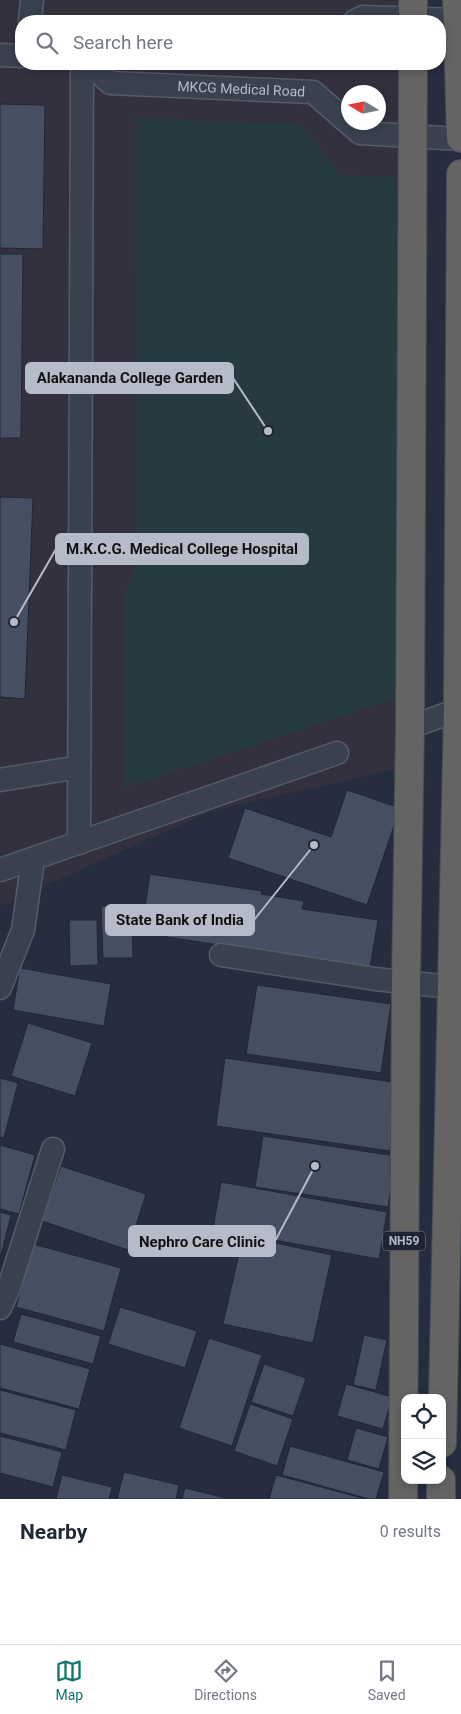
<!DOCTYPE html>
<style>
body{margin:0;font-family:Roboto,sans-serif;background:#f2f2f3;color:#1f2937}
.controls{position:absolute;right:15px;bottom:15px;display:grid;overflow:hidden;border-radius:10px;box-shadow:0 2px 8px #0003}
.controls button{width:45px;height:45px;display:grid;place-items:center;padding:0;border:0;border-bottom:1px solid #e0e1e3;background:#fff;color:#1f2937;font:25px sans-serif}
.compass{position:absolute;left:341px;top:85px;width:45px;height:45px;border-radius:50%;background:#fff;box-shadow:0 2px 8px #0003;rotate:280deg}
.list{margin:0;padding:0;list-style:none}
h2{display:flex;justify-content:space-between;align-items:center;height:65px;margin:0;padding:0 20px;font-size:21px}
h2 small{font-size:16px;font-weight:400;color:#747a83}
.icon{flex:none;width:28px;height:28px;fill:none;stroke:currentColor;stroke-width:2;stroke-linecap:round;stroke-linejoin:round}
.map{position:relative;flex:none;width:461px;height:1499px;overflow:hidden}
.search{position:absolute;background:#fff;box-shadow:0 2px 8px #0003;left:15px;right:15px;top:15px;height:55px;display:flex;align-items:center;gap:12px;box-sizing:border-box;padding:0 18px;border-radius:20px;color:#747a83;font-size:19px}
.sheet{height:145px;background:#fff}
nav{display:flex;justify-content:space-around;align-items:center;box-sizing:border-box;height:70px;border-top:1px solid #e0e1e3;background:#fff;font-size:14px;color:#747a83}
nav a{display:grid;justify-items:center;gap:2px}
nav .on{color:#0f766e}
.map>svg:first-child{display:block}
.medical{fill:#34313f;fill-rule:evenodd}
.green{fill:#273a3f}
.building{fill:#464f62;stroke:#202635}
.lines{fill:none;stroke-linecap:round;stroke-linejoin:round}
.minor-casing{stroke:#545b69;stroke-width:25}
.trunk-casing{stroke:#444a59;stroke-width:30}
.minor{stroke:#39404e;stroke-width:22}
.trunk{stroke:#656462;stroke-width:28}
.labels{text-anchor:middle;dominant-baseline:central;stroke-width:4;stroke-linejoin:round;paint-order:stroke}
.shield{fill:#1e2433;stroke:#888e9c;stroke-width:1}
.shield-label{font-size:12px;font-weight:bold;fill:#b5bbc9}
.street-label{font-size:14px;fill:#b5bbc9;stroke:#1e2433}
.leader{fill:none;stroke:#b5bbc9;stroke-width:2}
.callout-dot{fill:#b5bbc9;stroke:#1e2433;stroke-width:2}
.callout{fill:#b5bbc9;stroke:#b5bbc9;stroke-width:2}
.callout-label{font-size:15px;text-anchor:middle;font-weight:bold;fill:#111}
</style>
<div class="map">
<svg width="461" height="1499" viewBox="0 0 461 1499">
<rect width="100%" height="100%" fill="#252d3e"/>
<path class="medical" d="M0,0H407L408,21H21V64H408L418,764L211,811L0,906ZM348,92H378V122H348Z"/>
<polygon class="green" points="135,118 299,124 341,175 395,177 402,696 123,788 124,600 137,554"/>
<g class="building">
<polygon points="0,104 45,105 43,249 0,248"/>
<polygon points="0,254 23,254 21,438 0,438"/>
<polygon points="0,497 33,498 25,699 0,697"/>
<polygon points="347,790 400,808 367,905 228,858 245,808 331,837"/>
<polygon points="150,874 262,891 261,894 304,901 302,909 378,920 370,968 141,933"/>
<polygon points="101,906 132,906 133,958 103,958"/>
<polygon points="69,920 97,920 98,965 70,966"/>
<polygon points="20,968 111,984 104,1026 13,1010"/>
<polygon points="257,985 391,1004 381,1073 246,1054"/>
<polygon points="28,1023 92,1043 75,1096 11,1076"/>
<polygon points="225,1058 400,1083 390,1151 216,1126"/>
<polygon points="0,1078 18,1083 4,1138 0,1137"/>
<polygon points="263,1136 396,1156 388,1207 255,1187"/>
<polygon points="0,1145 35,1155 19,1214 0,1209"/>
<polygon points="61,1166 146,1194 128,1250 42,1221"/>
<polygon points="221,1182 387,1212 379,1259 213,1229"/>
<polygon points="0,1212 11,1215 0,1260"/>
<polygon points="243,1236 332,1255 313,1343 223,1324"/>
<polygon points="33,1244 121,1268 104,1331 16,1307"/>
<polygon points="120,1307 197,1331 185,1368 108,1344"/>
<polygon points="21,1314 101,1336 93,1364 13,1342"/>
<polygon points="364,1335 387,1340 376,1390 353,1385"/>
<polygon points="209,1338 262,1355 232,1446 179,1428"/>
<polygon points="0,1344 90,1369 79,1409 0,1388"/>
<polygon points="264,1364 306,1378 293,1416 251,1402"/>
<polygon points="346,1384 392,1397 383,1429 337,1416"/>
<polygon points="0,1390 76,1410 66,1450 0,1433"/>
<polygon points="250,1404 293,1419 277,1466 234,1451"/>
<polygon points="356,1428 388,1437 379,1469 347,1460"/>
<polygon points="0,1436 62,1452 53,1487 0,1473"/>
<polygon points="290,1446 384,1472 376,1499 369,1499 282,1475"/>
<polygon points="124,1472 179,1485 176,1499 117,1499"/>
<polygon points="62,1475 112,1487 109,1499 56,1499"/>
<polygon points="276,1475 366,1499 269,1499"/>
<polygon points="185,1488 230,1499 182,1499"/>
</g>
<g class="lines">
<defs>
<g id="minor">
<polyline points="30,21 32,0"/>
<polyline points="355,21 363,17 458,20"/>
<polyline points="0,55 21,56"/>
<path id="s1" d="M90,64L110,83L313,92L360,133L461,139"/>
<polyline points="410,727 458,710"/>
<polyline points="0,780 79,767"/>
<polyline points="79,843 82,64"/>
<polyline points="0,870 337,753"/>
<polyline points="221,955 375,979 461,988"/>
<polyline points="0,988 23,930 33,859"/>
<polyline points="0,1308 8,1290 53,1149"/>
</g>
<g id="trunk">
<polyline points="413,0 413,21"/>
<polyline points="457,0 461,138"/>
<polyline points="442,1443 458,710 461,174"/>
<polyline points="403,1499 406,982 410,727 413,64"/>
<polyline points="441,1499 441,1480"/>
</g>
</defs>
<use href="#minor" class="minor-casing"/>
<use href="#trunk" class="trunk-casing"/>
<use href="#minor" class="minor"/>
<use href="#trunk" class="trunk"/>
</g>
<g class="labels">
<rect class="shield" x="383" y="1231.5" width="42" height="19" rx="4"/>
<g class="shield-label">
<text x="404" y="1241">NH59</text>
</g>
<g class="street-label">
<text stroke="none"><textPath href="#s1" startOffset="159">MKCG Medical Road</textPath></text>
</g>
</g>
<path class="leader" d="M268 431L233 378M14 622L56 549M314 845L254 920M315 1166L275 1241"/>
<g class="callout-dot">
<circle cx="268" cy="431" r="5"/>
<circle cx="14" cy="622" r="5"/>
<circle cx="314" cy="845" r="5"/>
<circle cx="315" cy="1166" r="5"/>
</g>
<g class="callout">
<rect x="26" y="363" width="207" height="30" rx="5"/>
<rect x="56" y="534" width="252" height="30" rx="5"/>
<rect x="106" y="905" width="148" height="30" rx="5"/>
<rect x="129" y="1226" width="146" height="30" rx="5"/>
</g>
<g class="callout-label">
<text x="130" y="383">Alakananda College Garden</text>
<text x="182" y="554">M.K.C.G. Medical College Hospital</text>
<text x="180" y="925">State Bank of India</text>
<text x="202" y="1247">Nephro Care Clinic</text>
</g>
</svg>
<div class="controls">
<button><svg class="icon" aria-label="locate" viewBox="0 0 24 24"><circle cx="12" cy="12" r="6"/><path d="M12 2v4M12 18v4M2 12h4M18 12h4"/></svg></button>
<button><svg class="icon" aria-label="layers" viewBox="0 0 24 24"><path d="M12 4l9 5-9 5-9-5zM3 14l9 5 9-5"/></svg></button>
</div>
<svg class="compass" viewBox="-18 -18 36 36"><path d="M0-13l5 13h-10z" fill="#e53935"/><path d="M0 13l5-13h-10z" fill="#747a83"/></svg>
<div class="search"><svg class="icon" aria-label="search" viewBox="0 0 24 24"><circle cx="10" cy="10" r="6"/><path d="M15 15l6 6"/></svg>Search here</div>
</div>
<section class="sheet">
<h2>Nearby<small>0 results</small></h2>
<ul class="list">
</ul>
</section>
<nav>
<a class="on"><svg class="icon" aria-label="map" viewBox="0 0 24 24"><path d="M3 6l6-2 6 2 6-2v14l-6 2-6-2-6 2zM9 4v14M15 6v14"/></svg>Map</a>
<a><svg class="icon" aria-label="directions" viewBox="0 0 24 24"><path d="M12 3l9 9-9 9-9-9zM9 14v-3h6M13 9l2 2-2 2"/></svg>Directions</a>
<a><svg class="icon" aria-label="saved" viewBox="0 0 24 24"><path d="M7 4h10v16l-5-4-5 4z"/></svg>Saved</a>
</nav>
